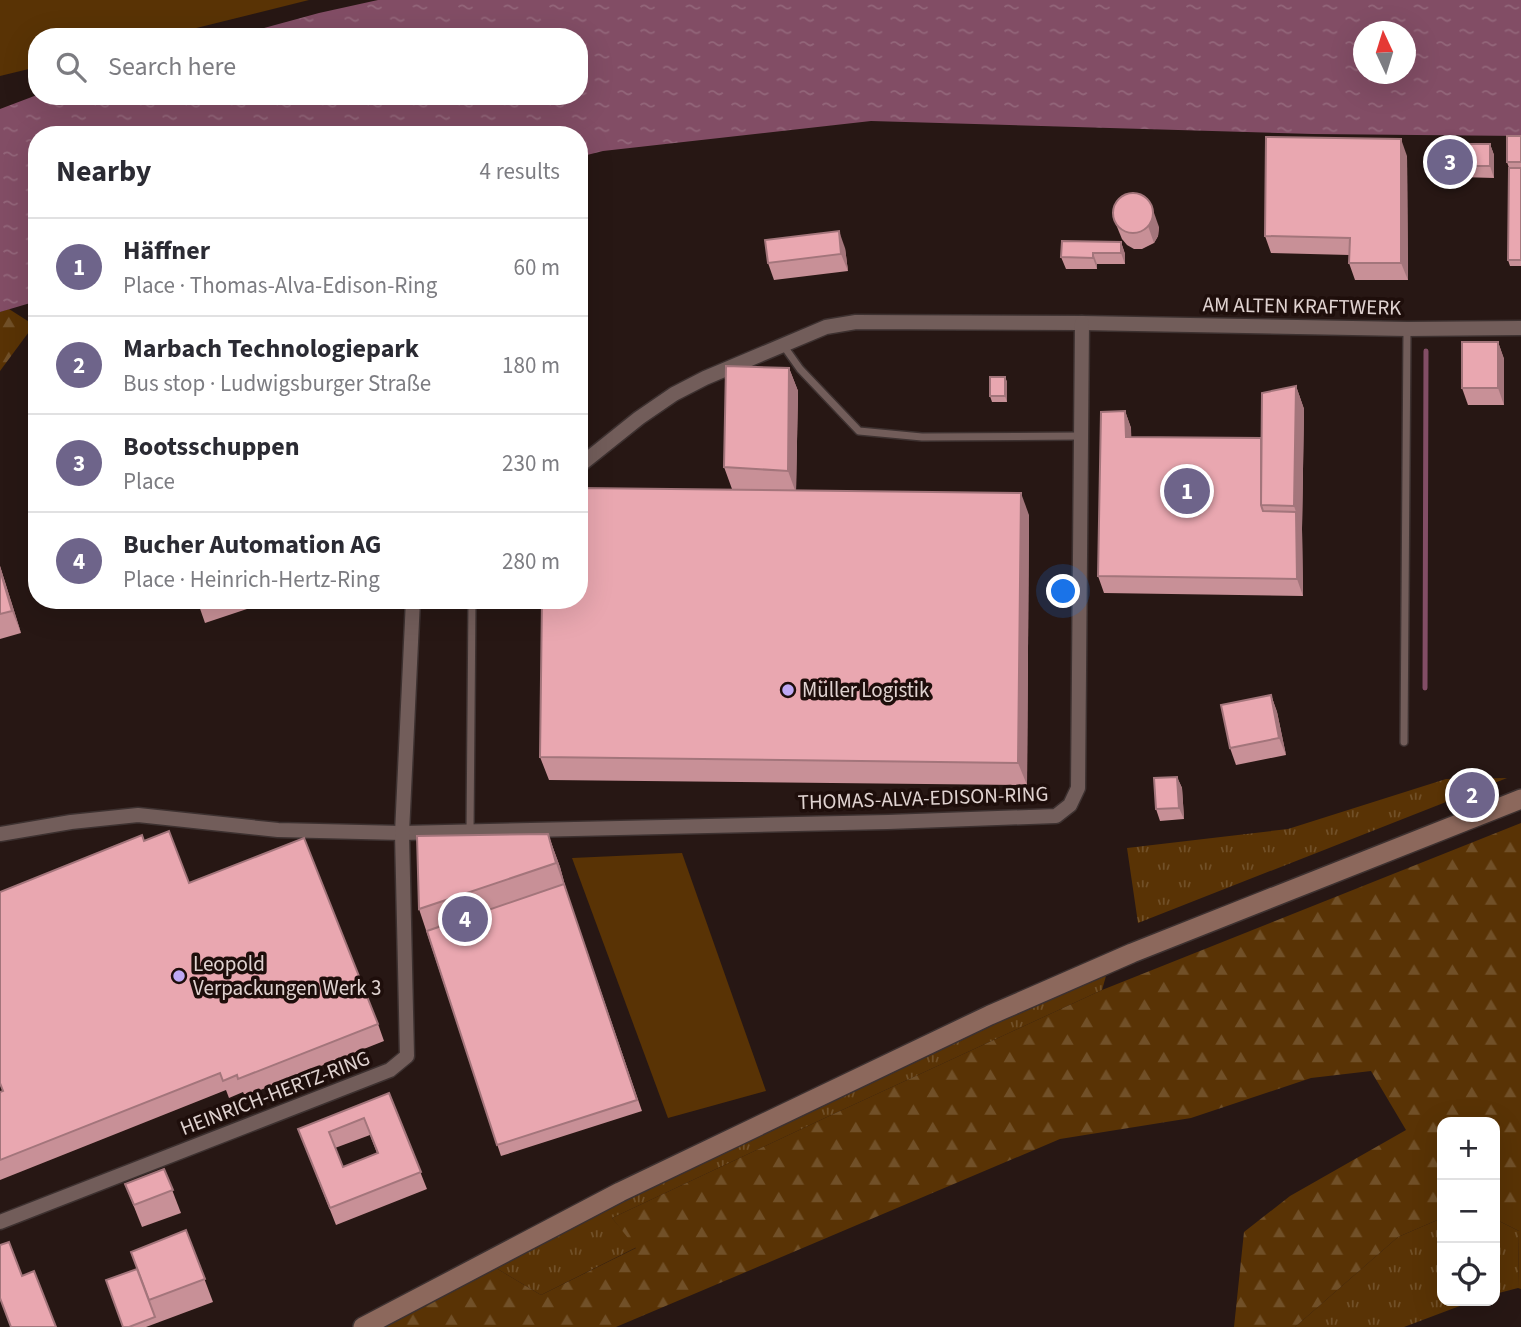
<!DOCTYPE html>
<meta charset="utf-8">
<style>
body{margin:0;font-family:"Source Sans 3",sans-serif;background:#f7f7f7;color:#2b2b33}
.controls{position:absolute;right:21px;bottom:21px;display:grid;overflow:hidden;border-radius:14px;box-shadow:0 7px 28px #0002}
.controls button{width:63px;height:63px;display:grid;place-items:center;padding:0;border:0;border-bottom:2px solid #e1e1e2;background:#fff;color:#2b2b33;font:35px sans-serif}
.compass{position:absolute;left:1353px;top:21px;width:63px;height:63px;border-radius:50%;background:#fff;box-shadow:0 7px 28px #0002;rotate:356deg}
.you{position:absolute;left:1064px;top:592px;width:24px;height:24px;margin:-18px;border:5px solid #fff;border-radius:50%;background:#1a73e8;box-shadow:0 0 0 10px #1a73e833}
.badge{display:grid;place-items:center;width:46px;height:46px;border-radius:50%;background:#6e648a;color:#fff;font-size:23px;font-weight:700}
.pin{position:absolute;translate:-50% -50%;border:4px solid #fff;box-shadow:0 2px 7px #0006}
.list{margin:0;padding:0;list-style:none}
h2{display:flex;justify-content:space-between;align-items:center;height:91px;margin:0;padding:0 28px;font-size:30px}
h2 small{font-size:23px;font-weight:400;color:#7c7c81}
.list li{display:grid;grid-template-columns:46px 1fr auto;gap:21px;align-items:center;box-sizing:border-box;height:98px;padding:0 28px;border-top:2px solid #e1e1e2}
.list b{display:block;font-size:26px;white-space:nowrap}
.list p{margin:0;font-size:23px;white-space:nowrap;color:#7c7c81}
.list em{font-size:23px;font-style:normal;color:#7c7c81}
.icon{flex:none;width:38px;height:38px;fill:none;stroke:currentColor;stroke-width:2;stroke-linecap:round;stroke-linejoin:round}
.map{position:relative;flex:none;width:1521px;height:1327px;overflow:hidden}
.search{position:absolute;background:#fff;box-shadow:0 7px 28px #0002;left:28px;top:28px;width:560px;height:77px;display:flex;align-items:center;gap:18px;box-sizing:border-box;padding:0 24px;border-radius:28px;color:#7c7c81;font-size:26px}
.panel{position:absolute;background:#fff;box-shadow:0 7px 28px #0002;left:28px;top:126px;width:560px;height:483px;border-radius:28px}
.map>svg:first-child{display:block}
.grass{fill:url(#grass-tufts)}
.forest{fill:url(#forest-firs)}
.green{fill:#593305}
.water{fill:url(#water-ripples);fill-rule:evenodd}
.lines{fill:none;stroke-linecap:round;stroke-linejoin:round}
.stream{stroke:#824d65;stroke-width:5}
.service-casing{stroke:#3d3130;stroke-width:10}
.minor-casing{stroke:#3d3130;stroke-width:17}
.secondary-casing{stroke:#3d3130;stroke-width:22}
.service{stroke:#725d5a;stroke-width:7}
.minor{stroke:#725d5a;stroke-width:14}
.secondary{stroke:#8c685c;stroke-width:19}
.wall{fill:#c89097;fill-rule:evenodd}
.shaded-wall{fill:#a3757b}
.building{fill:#e9a7b0;stroke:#a3757b;stroke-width:2;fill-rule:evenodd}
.poi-dot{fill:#bfa9f4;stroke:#1e0e0b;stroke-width:2.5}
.labels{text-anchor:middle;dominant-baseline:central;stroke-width:7;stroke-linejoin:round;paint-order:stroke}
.street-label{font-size:21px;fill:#e0d3d1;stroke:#1e0e0b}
.poi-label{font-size:21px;fill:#e0d3d1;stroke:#1e0e0b;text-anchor:start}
</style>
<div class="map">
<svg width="1521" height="1327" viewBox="0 0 1521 1327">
<defs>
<pattern id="grass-tufts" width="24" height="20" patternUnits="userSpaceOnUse" patternTransform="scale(1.75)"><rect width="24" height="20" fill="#593305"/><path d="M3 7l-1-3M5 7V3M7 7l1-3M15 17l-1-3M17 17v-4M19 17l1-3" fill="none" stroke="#715028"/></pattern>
<pattern id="forest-firs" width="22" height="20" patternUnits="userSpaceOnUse" patternTransform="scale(1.75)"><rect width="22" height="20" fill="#593305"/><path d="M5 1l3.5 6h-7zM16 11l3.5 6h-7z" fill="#715028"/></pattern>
<pattern id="water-ripples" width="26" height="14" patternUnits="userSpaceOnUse" patternTransform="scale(1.75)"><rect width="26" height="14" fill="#824d65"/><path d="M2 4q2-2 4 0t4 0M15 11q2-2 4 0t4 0" fill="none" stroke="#93667a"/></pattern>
</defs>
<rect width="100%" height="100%" fill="#271714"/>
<g class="grass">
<polygon points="1507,778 1138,923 1127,848 1288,829 1446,779"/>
<polygon points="1106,976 1102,990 827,1117 612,1218 637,1247 541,1295 491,1265 992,1021"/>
<polygon points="1442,1218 1442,1301 1473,1301 1404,1327 1295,1327 1398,1237"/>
<polygon points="1495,1219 1519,1231 1518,1288 1495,1294"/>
</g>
<g class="forest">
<polygon points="9,309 34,325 0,371 0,312"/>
<polygon points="1521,823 1521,1289 1518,1288 1519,1231 1495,1219 1495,1122 1442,1122 1442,1218 1398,1237 1295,1327 1234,1327 1244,1232 1290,1196 1406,1130 1371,1071 1311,1078 1191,1118 1060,1139 616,1327 376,1327 491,1265 541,1295 636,1248 612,1218 827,1117 1102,990"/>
</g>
<g class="green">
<polygon points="0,0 309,0 160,37 37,37 37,67 0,76"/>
<polygon points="682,853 766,1091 668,1118 572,858"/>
</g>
<path class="water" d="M378,0H1521V136L1313,134L871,121L603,151L579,157V135H37V301L0,312V109L37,95V96H579V37H231L319,13ZM1364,32H1406V74H1364Z"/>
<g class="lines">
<polyline class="stream" points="1425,688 1426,351"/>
<defs>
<g id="service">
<polyline points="783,345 800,369 859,431 922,437 1082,436"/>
<polyline points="1404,742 1407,330"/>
<polyline points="470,831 472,600"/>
</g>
<g id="minor">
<polyline points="579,466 639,418 674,394 705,378 826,327 856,322 1082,323 1407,329 1521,328"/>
<polyline points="0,834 71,822 138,815 278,830 402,833 888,822 1056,816 1070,805 1078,788 1082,323"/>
<polyline points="0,1222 390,1070 407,1056 402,833 413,600"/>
</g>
<polyline id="secondary" points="363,1327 620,1192 990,1015 1132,953 1521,799"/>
</defs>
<use href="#service" class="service-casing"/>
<use href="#minor" class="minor-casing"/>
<use href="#secondary" class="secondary-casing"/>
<use href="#service" class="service"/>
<use href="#minor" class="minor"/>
<use href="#secondary" class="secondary"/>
</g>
<g class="wall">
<polygon points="1521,136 1521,266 1510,266 1508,260 1509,168 1507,162"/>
<polygon points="1490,144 1494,155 1494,178 1460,177 1458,170 1442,170 1440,164 1456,149"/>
<polygon points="1407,156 1408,280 1355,280 1349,263 1349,255 1271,253 1265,236"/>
<polygon points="1115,222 1159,227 1158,236 1154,243 1142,249 1134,249 1127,245 1122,239"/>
<polygon points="1121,242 1125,254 1125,264 1097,264 1097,269 1066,269 1061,257"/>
<polygon points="845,248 848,271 774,280 768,263"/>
<polygon points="1498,342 1504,359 1504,405 1468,405 1462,388"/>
<polygon points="789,368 798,391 796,490 1029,515 1027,785 549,780 540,757 732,489 724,467"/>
<polygon points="1005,377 1007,382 1007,402 992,402 990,396"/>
<polygon points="1296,386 1304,409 1302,529 1303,596 1104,593 1098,576 1125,411 1131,428 1131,437 1261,438"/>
<polygon points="0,566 21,633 0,639"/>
<polygon points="197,600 268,600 268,602 205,623"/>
<polygon points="1271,695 1277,712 1286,755 1236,765 1230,748"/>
<polygon points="1177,777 1182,788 1184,819 1160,821 1156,809"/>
<polygon points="548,834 560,867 568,896 642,1111 501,1156 419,909"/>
<polygon points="144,841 189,883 378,1024 384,1041 245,1096 243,1092 229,1098 226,1090 0,1180 0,1092 3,1091 0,1085 0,892"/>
<path d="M389,1093L427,1189L336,1225L298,1129ZM370,1135L377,1153L343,1167L335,1148Z"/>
<polygon points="164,1169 181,1213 142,1227 125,1184"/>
<polygon points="186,1230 213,1302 146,1327 123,1327 137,1269"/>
</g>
<g class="shaded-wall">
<polygon points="1401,139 1407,156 1408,280 1401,263"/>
<polygon points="1490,144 1494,155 1494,178 1490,166"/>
<polygon points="1153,210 1159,227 1158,236 1154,243 1148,226"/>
<polygon points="839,231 845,248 848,271 841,254"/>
<polygon points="1121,242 1125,254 1125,264 1121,253"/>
<polygon points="1093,253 1097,264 1097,269 1093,258"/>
<polygon points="1498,342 1504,359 1504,405 1498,388"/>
<polygon points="789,368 798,391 796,493 788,471"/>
<polygon points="1005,377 1007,382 1007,402 1005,396"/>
<polygon points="1296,386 1304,409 1302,529 1303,596 1297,579 1296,512 1294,506"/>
<polygon points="1125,411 1131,428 1132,454 1126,437"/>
<polygon points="1021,493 1029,515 1027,785 1018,763"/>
<polygon points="0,566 21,633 12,611 0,570"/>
<polygon points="1271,695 1277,712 1286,755 1279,738"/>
<polygon points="1177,777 1182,788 1184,819 1179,808"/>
<polygon points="548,834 560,867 568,896 642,1111 556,863"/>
</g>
<g class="building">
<rect x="1507" y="136" width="14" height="26"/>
<polygon points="1266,137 1401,139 1401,263 1349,263 1350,238 1265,236"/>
<rect x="1456" y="144" width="34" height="22"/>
<polygon points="1440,148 1456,149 1456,164 1440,164"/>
<polygon points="1509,168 1521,168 1521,260 1508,260"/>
<circle cx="1133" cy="213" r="20"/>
<polygon points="839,231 841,254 768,263 765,240"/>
<polygon points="1062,241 1121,242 1121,253 1093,253 1093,258 1061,257"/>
<rect x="1462" y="342" width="36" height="46"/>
<polygon points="726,366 789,368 788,471 724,467"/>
<rect x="990" y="377" width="15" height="19"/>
<polygon points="1296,386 1294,506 1261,505 1262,393"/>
<polygon points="1125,411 1126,437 1261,438 1261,505 1263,511 1296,512 1297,579 1098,576 1101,412"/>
<polygon points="579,488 1021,493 1018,763 540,757 542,600 579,600"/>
<polygon points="0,570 12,611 0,614"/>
<polygon points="1271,695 1279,738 1230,748 1221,705"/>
<polygon points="1177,777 1179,808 1156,809 1154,778"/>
<polygon points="169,831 189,883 304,838 378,1024 238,1079 237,1075 223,1081 220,1073 0,1160 0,1092 3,1091 0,1083 0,892 142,835 144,841"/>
<polygon points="548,834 556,863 419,909 417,836"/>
<polygon points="564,884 637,1100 497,1145 427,931"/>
<path d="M389,1093L421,1172L330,1208L298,1129ZM364,1118L378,1153L343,1167L329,1132Z"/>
<polygon points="164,1169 173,1190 134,1205 125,1184"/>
<polygon points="186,1230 205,1279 149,1300 131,1252"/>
<polygon points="9,1242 22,1276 34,1271 56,1327 11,1327 0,1298 0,1245"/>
<polygon points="137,1269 155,1317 129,1327 123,1327 106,1280"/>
</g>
<g class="poi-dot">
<circle cx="788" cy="690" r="7"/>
<circle cx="179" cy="976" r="7"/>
</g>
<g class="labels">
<g class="street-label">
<text transform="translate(1302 306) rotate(1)">AM ALTEN KRAFTWERK</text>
<text transform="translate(923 798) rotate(-2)">THOMAS-ALVA-EDISON-RING</text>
<text transform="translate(275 1093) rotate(-21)">HEINRICH-HERTZ-RING</text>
</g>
<g class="poi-label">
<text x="802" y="690">Müller Logistik</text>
<text x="193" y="964">Leopold<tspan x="193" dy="24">Verpackungen Werk 3</tspan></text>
</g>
</g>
</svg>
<div class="controls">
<button>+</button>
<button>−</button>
<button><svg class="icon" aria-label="locate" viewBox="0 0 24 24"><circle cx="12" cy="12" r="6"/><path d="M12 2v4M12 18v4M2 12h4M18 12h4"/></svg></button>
</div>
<svg class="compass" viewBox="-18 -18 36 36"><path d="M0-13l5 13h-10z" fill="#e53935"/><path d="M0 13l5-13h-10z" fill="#7c7c81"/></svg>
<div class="you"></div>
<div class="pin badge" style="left:1187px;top:491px">1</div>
<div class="pin badge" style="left:1472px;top:795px">2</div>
<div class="pin badge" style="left:1450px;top:162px">3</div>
<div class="pin badge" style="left:465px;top:919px">4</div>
<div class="search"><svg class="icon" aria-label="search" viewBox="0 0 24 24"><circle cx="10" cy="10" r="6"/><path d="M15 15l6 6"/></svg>Search here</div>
<section class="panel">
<h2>Nearby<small>4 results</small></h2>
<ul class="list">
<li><span class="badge">1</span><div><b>Häffner</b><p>Place · Thomas-Alva-Edison-Ring</p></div><em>60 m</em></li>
<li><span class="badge">2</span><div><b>Marbach Technologiepark</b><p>Bus stop · Ludwigsburger Straße</p></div><em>180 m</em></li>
<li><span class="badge">3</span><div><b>Bootsschuppen</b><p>Place</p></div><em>230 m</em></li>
<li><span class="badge">4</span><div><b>Bucher Automation AG</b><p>Place · Heinrich-Hertz-Ring</p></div><em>280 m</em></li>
</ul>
</section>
</div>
